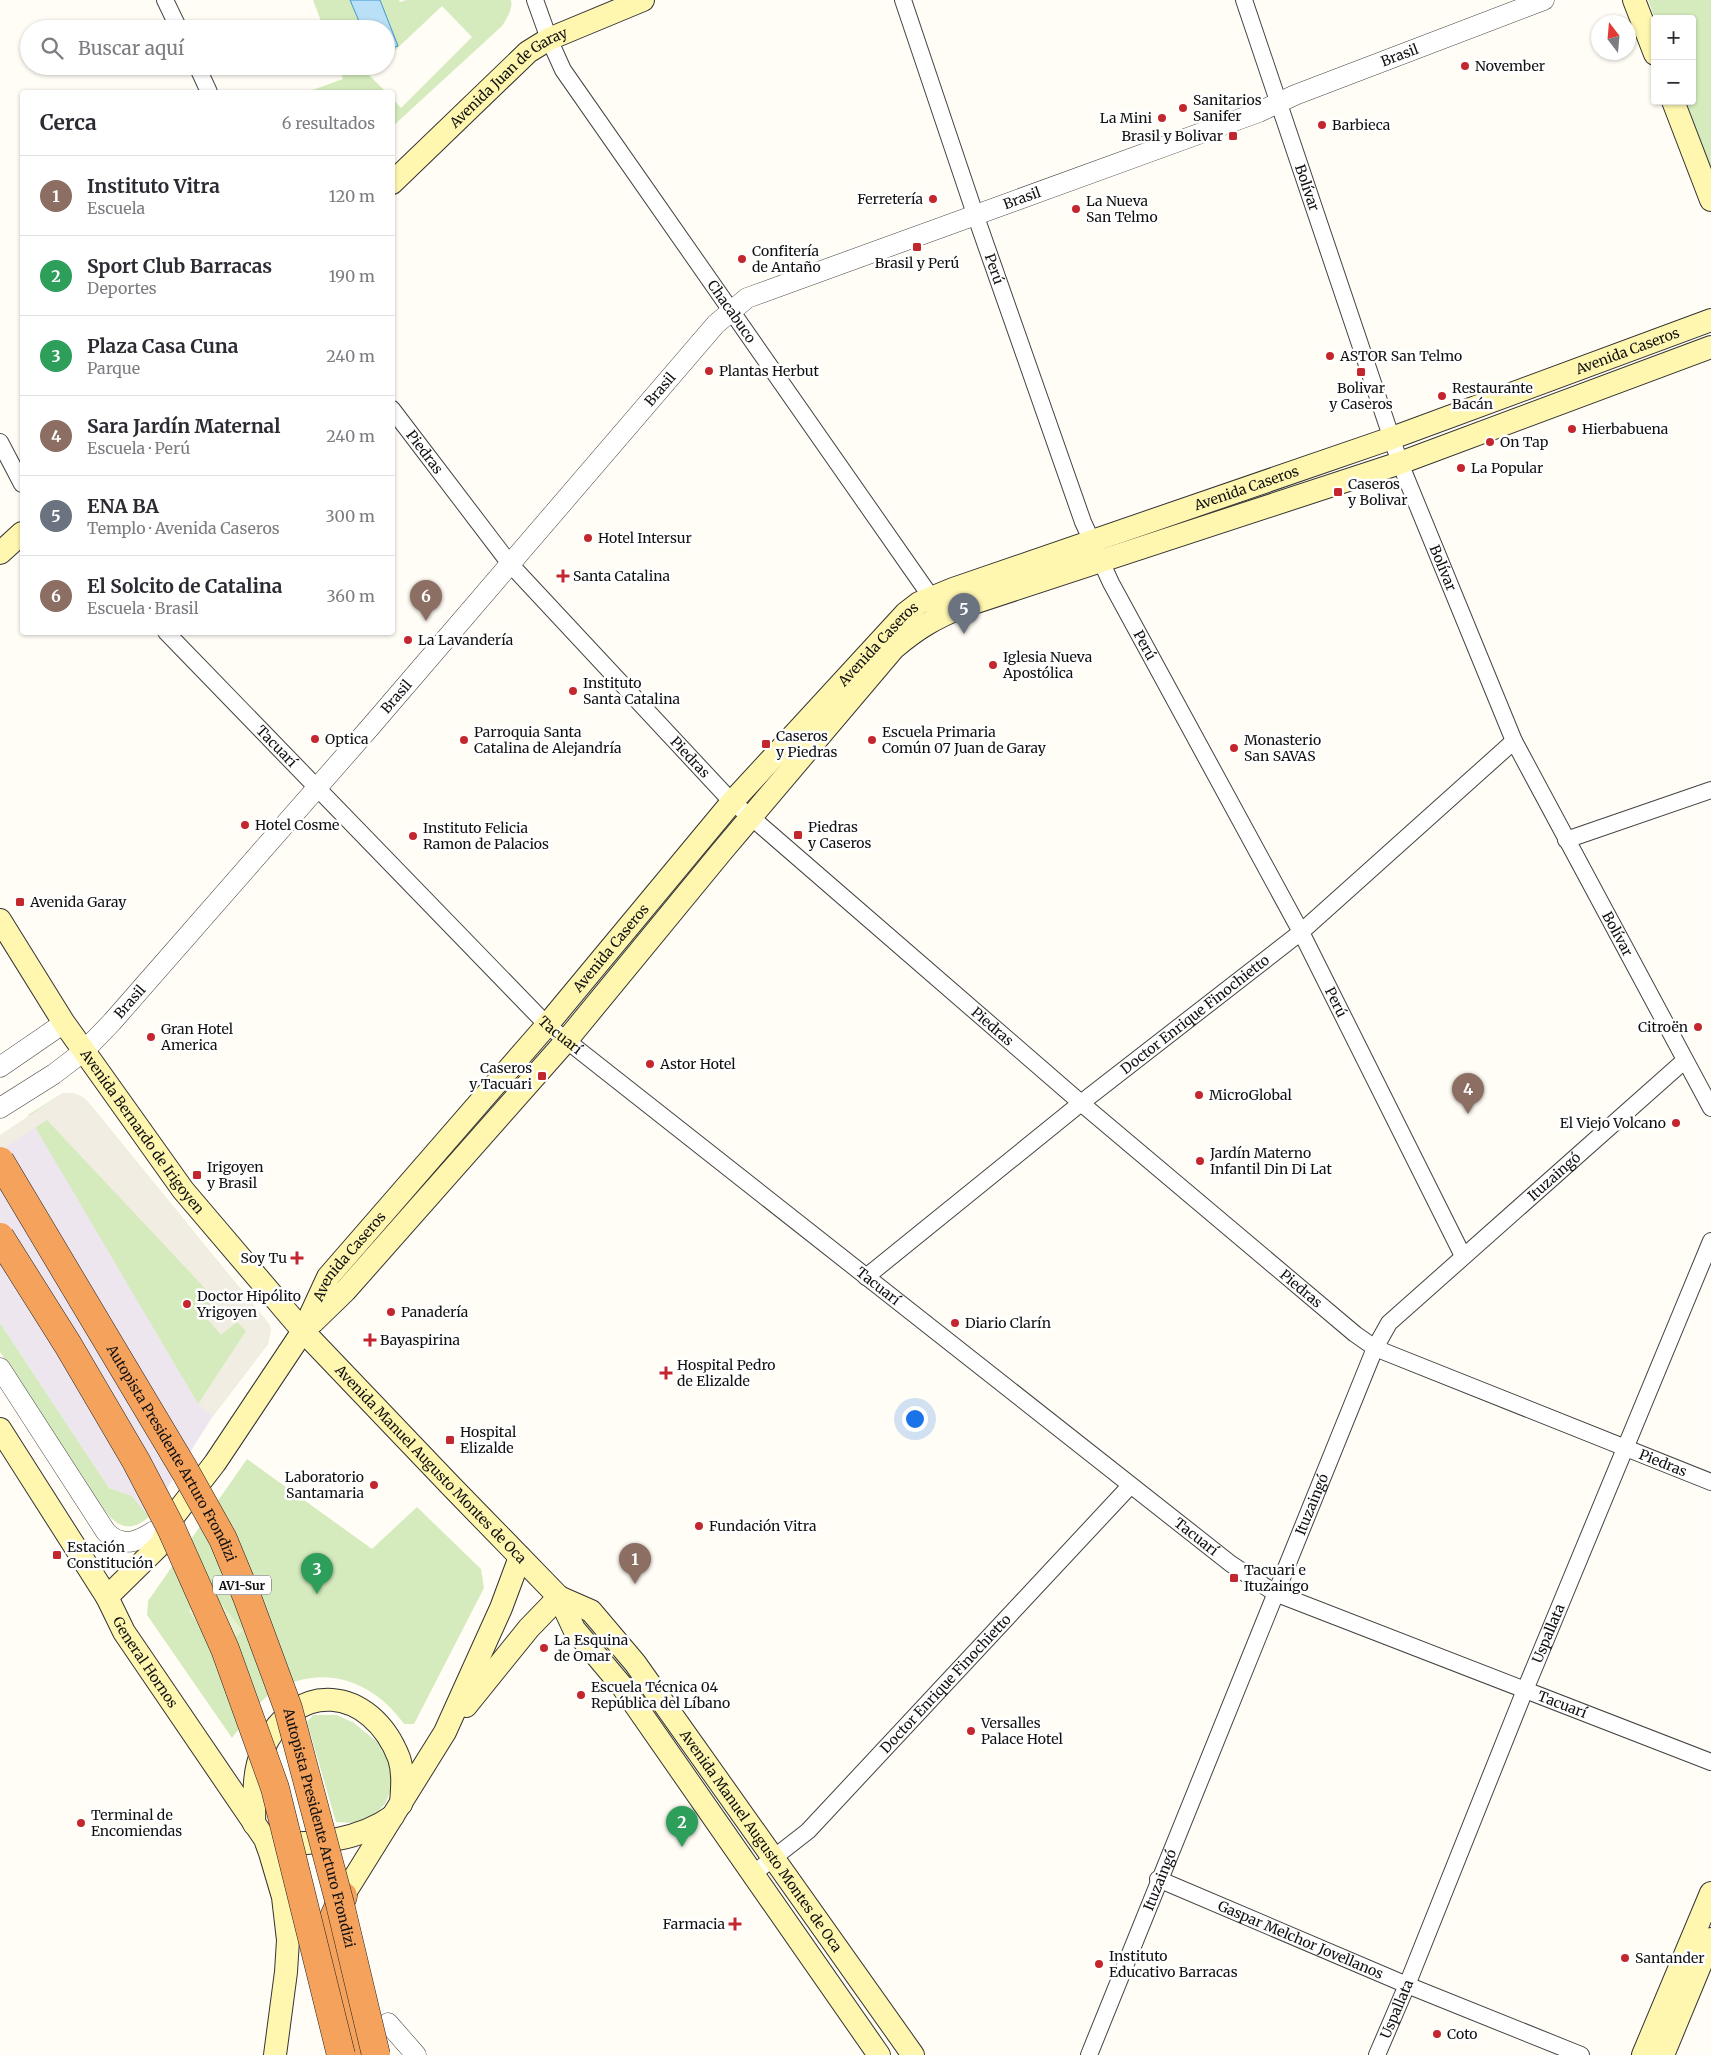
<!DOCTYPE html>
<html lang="es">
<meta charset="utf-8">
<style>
body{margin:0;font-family:Merriweather,serif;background:#f2f2f3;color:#2b2b33}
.controls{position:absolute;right:15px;top:15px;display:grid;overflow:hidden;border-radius:5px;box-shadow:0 1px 4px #0004}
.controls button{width:45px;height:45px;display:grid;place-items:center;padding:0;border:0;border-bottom:1px solid #e1e1e2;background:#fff;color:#2b2b33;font:25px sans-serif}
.compass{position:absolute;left:1591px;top:15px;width:45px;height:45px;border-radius:50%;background:#fff;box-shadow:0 1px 4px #0004;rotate:344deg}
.you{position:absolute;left:914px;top:1418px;width:18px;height:18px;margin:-12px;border:4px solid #fff;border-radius:50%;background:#1a73e8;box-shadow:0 0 0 8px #1a73e833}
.badge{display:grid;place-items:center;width:32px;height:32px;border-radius:50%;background:#1a73e8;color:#fff;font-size:16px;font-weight:700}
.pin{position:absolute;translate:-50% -41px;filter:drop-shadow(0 1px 2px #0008)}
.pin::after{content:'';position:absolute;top:26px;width:18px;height:15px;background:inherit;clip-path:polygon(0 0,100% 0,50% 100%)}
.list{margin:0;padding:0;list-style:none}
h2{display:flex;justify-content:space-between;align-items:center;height:65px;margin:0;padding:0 20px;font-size:21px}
h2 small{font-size:16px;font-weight:400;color:#7c7c81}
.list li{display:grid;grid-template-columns:32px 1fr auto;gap:15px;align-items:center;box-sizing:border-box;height:80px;padding:0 20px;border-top:1px solid #e1e1e2}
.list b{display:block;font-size:19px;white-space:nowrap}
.list p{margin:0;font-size:16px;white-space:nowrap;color:#7c7c81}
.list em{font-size:16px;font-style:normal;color:#7c7c81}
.icon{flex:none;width:28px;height:28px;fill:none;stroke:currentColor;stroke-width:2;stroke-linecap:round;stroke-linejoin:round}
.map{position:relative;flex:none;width:1711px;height:2055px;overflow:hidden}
.search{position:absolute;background:#fff;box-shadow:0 1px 4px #0004;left:20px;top:20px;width:375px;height:55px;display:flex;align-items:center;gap:12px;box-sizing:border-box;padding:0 18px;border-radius:28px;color:#7c7c81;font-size:19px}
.panel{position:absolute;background:#fff;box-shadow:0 1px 4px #0004;left:20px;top:90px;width:375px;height:545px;border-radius:5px}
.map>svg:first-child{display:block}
.industrial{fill:#eee6ef}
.green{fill:#d5ebbd}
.pitch{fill:#e6f2cf}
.plaza{fill:#f1ede2}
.water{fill:#b9e0f7;stroke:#3f96cf}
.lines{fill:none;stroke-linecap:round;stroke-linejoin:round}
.minor-casing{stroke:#444;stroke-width:18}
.tertiary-casing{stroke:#444;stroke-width:21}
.secondary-casing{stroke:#333;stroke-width:24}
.motorway-casing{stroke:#222;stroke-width:29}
.minor{stroke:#fff;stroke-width:16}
.tertiary{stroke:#fff;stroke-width:20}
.secondary{stroke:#fff6b0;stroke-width:22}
.motorway{stroke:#f5a25d;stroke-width:28}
.motorway-bridge-casing{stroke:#222;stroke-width:29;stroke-linecap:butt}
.motorway-bridge{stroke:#f5a25d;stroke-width:28}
.poi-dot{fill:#c4262e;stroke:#fff;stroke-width:2}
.labels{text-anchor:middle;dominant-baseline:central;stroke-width:5;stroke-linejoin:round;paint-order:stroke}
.shield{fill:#fff;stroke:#585858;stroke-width:1}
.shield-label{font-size:12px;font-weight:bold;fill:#111}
.street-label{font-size:14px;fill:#111;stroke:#fff}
.poi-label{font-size:14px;fill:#111;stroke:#fff;text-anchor:start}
</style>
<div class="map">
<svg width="1711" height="2055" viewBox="0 0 1711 2055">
<rect width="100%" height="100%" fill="#fffdf5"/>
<polygon class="industrial" points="36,1126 198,1404 213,1416 149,1517 132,1496 109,1488 0,1323 0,1151"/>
<g class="green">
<polygon points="313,0 350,0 361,27 356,29 324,29"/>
<path d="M380,0H399L400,2L406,0H511C513,9 507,18 502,26L393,126V99L401,108L472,37L442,6L386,59V50L398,45Z"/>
<polygon points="1648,0 1711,0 1711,170 1686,101 1692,101 1692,19 1655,19"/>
<polygon points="339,66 378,66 369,75 386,92 307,92 343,79"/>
<path d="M63,1093C74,1093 80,1094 88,1102L269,1324L271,1329L268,1344L213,1416L198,1404L28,1115Z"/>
<path d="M0,1323L109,1488L132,1496L149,1517C125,1537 113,1522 97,1501L0,1352Z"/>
<path d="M247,1459L372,1549L417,1507L481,1569L484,1588L414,1724H404C373,1680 321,1662 273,1692C257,1702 244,1723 232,1738L147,1615L148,1601Z"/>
<polygon points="313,1715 337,1715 354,1723 377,1742 391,1767 391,1789 385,1804 371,1818 353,1823 336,1822 307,1722"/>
</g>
<polygon class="pitch" points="212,1592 243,1631 219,1650 188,1611"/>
<polygon class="plaza" points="63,1093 72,1093 81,1096 88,1102 269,1324 271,1329 268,1344 213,1416 198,1404 246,1331 237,1322 221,1335 201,1312 215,1299 47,1120 0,1151 0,1135"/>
<polygon class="water" points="350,0 380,0 398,46 386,50 386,29 356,29 361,26"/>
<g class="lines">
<defs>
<g id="minor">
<polyline points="165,0 179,29"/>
<path id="s1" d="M535,0L549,39L563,70L938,607"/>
<path id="s2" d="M903,0L975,214L1083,522L1111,583L1301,932L1463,1256"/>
<path id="s3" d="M1244,0L1400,463L1514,741L1711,1108"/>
<polyline points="197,66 209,92"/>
<path id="s4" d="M392,409L510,564L732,802L751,817L1081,1103L1355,1334L1375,1348L1711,1482"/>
<polyline points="0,442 22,484"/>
<path id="s5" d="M166,632L547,1025L1231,1564L1275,1593L1711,1762"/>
<polyline points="1566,840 1711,790"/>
<path id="s6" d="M866,1277L1081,1103L1301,932L1514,741"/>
<path id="s7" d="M754,1873L808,1831L1130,1486"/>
<path id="s8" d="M1158,1879L1407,1985L1581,2055"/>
<path id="s9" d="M1089,2055L1375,1348L1389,1323L1684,1061"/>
<path id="s10" d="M1377,2055L1407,1985L1525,1690L1711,1241"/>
</g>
<g id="tertiary">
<polyline points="0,1067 64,1023"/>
<path id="s11" d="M0,1108L54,1074L84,1051L112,1022L372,725L716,324L747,298L1259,112L1295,95L1544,0"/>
<path d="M0,1368L106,1532C127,1554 149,1534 170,1521"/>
<polyline points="388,2023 416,2055"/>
</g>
<g id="secondary">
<polyline points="1634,0 1655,54"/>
<polyline points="1673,101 1711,200"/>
<path id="s12" d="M392,183L528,52L549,39L643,0"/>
<polyline points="0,553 22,533"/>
<path id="s13" d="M0,920L64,1023L183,1190L303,1331L452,1487L559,1597L574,1629L622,1686L879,2055"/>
<path d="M313,1322L345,1291L566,1041L723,850L894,648C919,627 935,618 964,606L1400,463L1711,347"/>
<path id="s14" d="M0,1429L107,1597L124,1632L265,1839L270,1853L283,1897L288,1940L286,1972L275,2055"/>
<path id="s15" d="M107,1597L162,1543L170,1521L215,1463L303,1331L328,1277L547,1025L732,802L906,613L919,603L953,589L1392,438L1711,320"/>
<path id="s16" d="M559,1597L591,1611L635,1663L913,2055"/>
<polyline points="466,1706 529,1628 559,1597"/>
<path d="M254,1824C255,1801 252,1774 262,1752C294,1677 371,1686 399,1758C404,1773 402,1789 401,1804"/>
<path d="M273,1842C313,1846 360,1840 393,1816"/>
<polyline points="343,1896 445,1732 501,1608 520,1557"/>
<polyline points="1643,2055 1711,1893"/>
<polyline points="1663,2055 1711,1939"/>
</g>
<path id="motorway" d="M343,1896C338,1910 327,1928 326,1943C325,1975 351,2026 366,2055"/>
</defs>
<use href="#minor" class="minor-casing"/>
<use href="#tertiary" class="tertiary-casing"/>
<use href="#secondary" class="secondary-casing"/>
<use href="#motorway" class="motorway-casing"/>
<use href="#minor" class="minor"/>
<use href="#tertiary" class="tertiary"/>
<use href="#secondary" class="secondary"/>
<use href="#motorway" class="motorway"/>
<defs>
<g id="motorway-bridge">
<path id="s17" d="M0,1161L185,1471L223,1539L247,1597L288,1708L340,1904L376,2055"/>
<polyline points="0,1237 68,1345 136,1461 171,1528 225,1649 275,1788 341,2055"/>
</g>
</defs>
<use href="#motorway-bridge" class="motorway-bridge-casing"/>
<use href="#motorway-bridge" class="motorway-bridge"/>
</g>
<g class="poi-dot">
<circle cx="1465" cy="66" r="5"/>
<circle cx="1183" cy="108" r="5"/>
<circle cx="1162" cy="118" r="5"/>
<circle cx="1322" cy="125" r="5"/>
<rect x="1228" y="131" width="10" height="10" rx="2.5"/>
<circle cx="933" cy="199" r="5"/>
<circle cx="1076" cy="209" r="5"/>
<rect x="912" y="242" width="10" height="10" rx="2.5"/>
<circle cx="742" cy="259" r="5"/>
<circle cx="1330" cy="356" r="5"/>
<circle cx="709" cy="371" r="5"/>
<rect x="1356" y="367" width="10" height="10" rx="2.5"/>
<circle cx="1442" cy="396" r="5"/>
<circle cx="1572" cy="429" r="5"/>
<circle cx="1490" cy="442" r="5"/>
<circle cx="1461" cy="468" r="5"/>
<rect x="1333" y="487" width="10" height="10" rx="2.5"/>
<circle cx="588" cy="538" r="5"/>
<path d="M560.5 568.5h5v5h5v5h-5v5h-5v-5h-5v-5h5z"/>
<circle cx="408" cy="640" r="5"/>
<circle cx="993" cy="665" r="5"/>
<circle cx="573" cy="691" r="5"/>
<circle cx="315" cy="739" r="5"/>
<circle cx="464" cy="740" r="5"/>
<circle cx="872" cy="740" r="5"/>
<rect x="761" y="739" width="10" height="10" rx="2.5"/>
<circle cx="1234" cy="748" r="5"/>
<circle cx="245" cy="825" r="5"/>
<rect x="793" y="830" width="10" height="10" rx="2.5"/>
<circle cx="413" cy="836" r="5"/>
<rect x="15" y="897" width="10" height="10" rx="2.5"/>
<circle cx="1698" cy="1027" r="5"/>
<circle cx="151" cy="1037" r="5"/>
<circle cx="650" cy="1064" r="5"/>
<rect x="537" y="1071" width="10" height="10" rx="2.5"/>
<circle cx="1199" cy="1095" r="5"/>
<circle cx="1676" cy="1123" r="5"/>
<circle cx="1200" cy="1161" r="5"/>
<rect x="192" y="1170" width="10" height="10" rx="2.5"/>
<path d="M294.5 1250.5h5v5h5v5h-5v5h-5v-5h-5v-5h5z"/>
<circle cx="187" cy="1304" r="5"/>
<circle cx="391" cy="1312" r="5"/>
<circle cx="955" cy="1323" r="5"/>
<path d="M367.5 1332.5h5v5h5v5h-5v5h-5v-5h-5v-5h5z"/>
<path d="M663.5 1365.5h5v5h5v5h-5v5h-5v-5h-5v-5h5z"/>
<rect x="445" y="1435" width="10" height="10" rx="2.5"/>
<circle cx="374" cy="1485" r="5"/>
<circle cx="699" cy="1526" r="5"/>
<rect x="52" y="1550" width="10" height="10" rx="2.5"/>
<rect x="1229" y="1573" width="10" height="10" rx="2.5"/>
<circle cx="544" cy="1648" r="5"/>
<circle cx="581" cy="1695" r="5"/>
<circle cx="971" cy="1731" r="5"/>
<circle cx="81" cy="1823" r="5"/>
<path d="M732.5 1916.5h5v5h5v5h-5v5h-5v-5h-5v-5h5z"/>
<circle cx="1625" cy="1958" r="5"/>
<circle cx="1099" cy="1964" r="5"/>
<circle cx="1437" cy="2034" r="5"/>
</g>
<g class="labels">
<rect class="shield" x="213" y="1575.5" width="58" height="19" rx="4"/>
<g class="shield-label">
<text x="242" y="1585">AV1-Sur</text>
</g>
<g class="street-label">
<text stroke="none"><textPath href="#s11" startOffset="1802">Brasil</textPath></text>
<text stroke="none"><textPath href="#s12" startOffset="158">Avenida Juan de Garay</textPath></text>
<text stroke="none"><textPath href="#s3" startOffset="198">Bolívar</textPath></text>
<text stroke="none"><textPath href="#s11" startOffset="1398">Brasil</textPath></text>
<text stroke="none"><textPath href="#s2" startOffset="284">Perú</textPath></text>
<text stroke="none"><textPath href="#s1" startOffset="370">Chacabuco</textPath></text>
<text stroke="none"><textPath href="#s15" startOffset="2041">Avenida Caseros</textPath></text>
<text stroke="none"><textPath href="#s11" startOffset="979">Brasil</textPath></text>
<text stroke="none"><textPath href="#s4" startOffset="54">Piedras</textPath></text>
<text stroke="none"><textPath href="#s15" startOffset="1636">Avenida Caseros</textPath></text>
<text stroke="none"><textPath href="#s3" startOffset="602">Bolívar</textPath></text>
<text stroke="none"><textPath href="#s2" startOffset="690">Perú</textPath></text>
<text stroke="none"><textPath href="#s15" startOffset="1231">Avenida Caseros</textPath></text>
<text stroke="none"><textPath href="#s11" startOffset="574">Brasil</textPath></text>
<text stroke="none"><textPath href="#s5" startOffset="159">Tacuarí</textPath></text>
<text stroke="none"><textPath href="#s4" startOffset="459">Piedras</textPath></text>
<text stroke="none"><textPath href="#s3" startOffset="1008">Bolívar</textPath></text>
<text stroke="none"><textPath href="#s15" startOffset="826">Avenida Caseros</textPath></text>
<text stroke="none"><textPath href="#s11" startOffset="169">Brasil</textPath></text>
<text stroke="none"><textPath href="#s2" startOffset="1095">Perú</textPath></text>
<text stroke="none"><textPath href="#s6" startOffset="421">Doctor Enrique Finochietto</textPath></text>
<text stroke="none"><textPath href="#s4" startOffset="864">Piedras</textPath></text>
<text stroke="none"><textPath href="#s5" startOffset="564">Tacuarí</textPath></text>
<text stroke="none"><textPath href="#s13" startOffset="255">Avenida Bernardo de Irigoyen</textPath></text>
<text stroke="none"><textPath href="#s9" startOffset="1012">Ituzaingó</textPath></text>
<text stroke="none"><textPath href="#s15" startOffset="421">Avenida Caseros</textPath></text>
<text stroke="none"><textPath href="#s5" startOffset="969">Tacuarí</textPath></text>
<text stroke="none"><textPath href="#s4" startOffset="1269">Piedras</textPath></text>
<text stroke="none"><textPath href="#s17" startOffset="339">Autopista Presidente Arturo Frondizi</textPath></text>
<text stroke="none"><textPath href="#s4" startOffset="1674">Piedras</textPath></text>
<text stroke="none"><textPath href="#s13" startOffset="696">Avenida Manuel Augusto Montes de Oca</textPath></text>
<text stroke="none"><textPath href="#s9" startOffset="594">Ituzaingó</textPath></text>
<text stroke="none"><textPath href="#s5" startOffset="1374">Tacuarí</textPath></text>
<text stroke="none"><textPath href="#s10" startOffset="455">Uspallata</textPath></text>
<text stroke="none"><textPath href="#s14" startOffset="275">General Hornos</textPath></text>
<text stroke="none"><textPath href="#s7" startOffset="270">Doctor Enrique Finochietto</textPath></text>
<text stroke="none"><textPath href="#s5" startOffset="1779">Tacuarí</textPath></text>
<text stroke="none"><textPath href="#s17" startOffset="744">Autopista Presidente Arturo Frondizi</textPath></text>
<text stroke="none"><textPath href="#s16" startOffset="321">Avenida Manuel Augusto Montes de Oca</textPath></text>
<text stroke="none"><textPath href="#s9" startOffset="189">Ituzaingó</textPath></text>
<text stroke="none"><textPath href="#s8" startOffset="155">Gaspar Melchor Jovellanos</textPath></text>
<text stroke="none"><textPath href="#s10" startOffset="50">Uspallata</textPath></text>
</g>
<g class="poi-label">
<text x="1475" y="66">November</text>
<text x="1193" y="100">Sanitarios<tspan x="1193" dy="16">Sanifer</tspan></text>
<text x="1152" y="118" text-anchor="end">La Mini</text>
<text x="1332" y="125">Barbieca</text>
<text x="1223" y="136" text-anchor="end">Brasil y Bolivar</text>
<text x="923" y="199" text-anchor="end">Ferretería</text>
<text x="1086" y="201">La Nueva<tspan x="1086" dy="16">San Telmo</tspan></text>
<text x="752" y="251">Confitería<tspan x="752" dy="16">de Antaño</tspan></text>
<text x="917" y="263" text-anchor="middle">Brasil y Perú</text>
<text x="1340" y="356">ASTOR San Telmo</text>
<text x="719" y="371">Plantas Herbut</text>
<text x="1361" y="388" text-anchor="middle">Bolivar<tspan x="1361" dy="16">y Caseros</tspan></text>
<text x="1452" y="388">Restaurante<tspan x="1452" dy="16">Bacán</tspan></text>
<text x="1582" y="429">Hierbabuena</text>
<text x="1500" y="442">On Tap</text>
<text x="1471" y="468">La Popular</text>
<text x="1348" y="484">Caseros<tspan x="1348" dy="16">y Bolivar</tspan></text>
<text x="598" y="538">Hotel Intersur</text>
<text x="573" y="576">Santa Catalina</text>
<text x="418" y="640">La Lavandería</text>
<text x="1003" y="657">Iglesia Nueva<tspan x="1003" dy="16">Apostólica</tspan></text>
<text x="583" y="683">Instituto<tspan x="583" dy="16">Santa Catalina</tspan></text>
<text x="474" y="732">Parroquia Santa<tspan x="474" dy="16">Catalina de Alejandría</tspan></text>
<text x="882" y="732">Escuela Primaria<tspan x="882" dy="16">Común 07 Juan de Garay</tspan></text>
<text x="776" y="736">Caseros<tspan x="776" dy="16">y Piedras</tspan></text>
<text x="325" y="739">Optica</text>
<text x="1244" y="740">Monasterio<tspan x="1244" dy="16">San SAVAS</tspan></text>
<text x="255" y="825">Hotel Cosme</text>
<text x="808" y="827">Piedras<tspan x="808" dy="16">y Caseros</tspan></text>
<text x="423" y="828">Instituto Felicia<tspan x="423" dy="16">Ramon de Palacios</tspan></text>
<text x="30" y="902">Avenida Garay</text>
<text x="1688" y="1027" text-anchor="end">Citroën</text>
<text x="161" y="1029">Gran Hotel<tspan x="161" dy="16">America</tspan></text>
<text x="660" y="1064">Astor Hotel</text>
<text x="532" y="1068" text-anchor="end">Caseros<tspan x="532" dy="16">y Tacuari</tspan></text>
<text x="1209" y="1095">MicroGlobal</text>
<text x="1666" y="1123" text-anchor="end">El Viejo Volcano</text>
<text x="1210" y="1153">Jardín Materno<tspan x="1210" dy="16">Infantil Din Di Lat</tspan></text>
<text x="207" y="1167">Irigoyen<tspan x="207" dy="16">y Brasil</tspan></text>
<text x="287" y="1258" text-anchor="end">Soy Tu</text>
<text x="197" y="1296">Doctor Hipólito<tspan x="197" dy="16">Yrigoyen</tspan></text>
<text x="401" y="1312">Panadería</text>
<text x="965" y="1323">Diario Clarín</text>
<text x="380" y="1340">Bayaspirina</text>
<text x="677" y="1365">Hospital Pedro<tspan x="677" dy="16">de Elizalde</tspan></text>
<text x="460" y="1432">Hospital<tspan x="460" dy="16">Elizalde</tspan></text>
<text x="364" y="1477" text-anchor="end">Laboratorio<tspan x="364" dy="16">Santamaria</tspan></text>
<text x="709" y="1526">Fundación Vitra</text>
<text x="67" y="1547">Estación<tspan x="67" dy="16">Constitución</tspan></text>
<text x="1244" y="1570">Tacuari e<tspan x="1244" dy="16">Ituzaingo</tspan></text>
<text x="554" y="1640">La Esquina<tspan x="554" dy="16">de Omar</tspan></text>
<text x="591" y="1687">Escuela Técnica 04<tspan x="591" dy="16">República del Líbano</tspan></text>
<text x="981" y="1723">Versalles<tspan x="981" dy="16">Palace Hotel</tspan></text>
<text x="91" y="1815">Terminal de<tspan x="91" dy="16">Encomiendas</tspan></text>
<text x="725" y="1924" text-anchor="end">Farmacia</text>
<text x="1109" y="1956">Instituto<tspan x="1109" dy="16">Educativo Barracas</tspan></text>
<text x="1635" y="1958">Santander</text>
<text x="1447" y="2034">Coto</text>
</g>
</g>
</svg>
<div class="controls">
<button>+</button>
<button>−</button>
</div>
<svg class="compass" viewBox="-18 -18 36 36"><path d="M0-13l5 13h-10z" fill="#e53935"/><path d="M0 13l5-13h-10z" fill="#7c7c81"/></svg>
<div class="you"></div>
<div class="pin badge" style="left:635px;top:1584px;background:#8d6e63">1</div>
<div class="pin badge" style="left:682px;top:1847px;background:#2e9e5b">2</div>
<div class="pin badge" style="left:317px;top:1594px;background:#2e9e5b">3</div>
<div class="pin badge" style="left:1468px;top:1114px;background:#8d6e63">4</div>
<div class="pin badge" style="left:964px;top:634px;background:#6b7280">5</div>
<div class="pin badge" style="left:426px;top:621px;background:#8d6e63">6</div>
<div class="search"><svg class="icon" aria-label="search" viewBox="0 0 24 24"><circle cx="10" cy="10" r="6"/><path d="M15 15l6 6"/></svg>Buscar aquí</div>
<section class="panel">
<h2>Cerca<small>6 resultados</small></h2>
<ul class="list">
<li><span class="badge" style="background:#8d6e63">1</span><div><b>Instituto Vitra</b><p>Escuela</p></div><em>120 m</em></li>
<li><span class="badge" style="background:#2e9e5b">2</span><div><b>Sport Club Barracas</b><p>Deportes</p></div><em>190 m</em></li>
<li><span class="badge" style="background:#2e9e5b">3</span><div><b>Plaza Casa Cuna</b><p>Parque</p></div><em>240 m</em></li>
<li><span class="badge" style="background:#8d6e63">4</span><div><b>Sara Jardín Maternal</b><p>Escuela · Perú</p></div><em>240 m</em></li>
<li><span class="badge" style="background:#6b7280">5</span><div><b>ENA BA</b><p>Templo · Avenida Caseros</p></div><em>300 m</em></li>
<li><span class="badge" style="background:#8d6e63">6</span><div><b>El Solcito de Catalina</b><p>Escuela · Brasil</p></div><em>360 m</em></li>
</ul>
</section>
</div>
